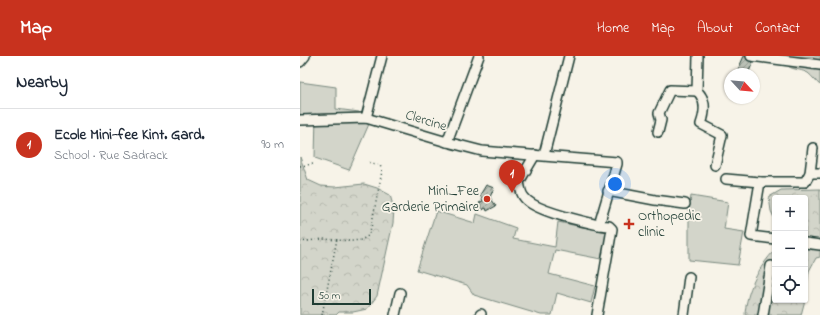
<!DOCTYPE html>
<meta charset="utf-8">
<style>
body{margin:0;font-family:"Indie Flower",sans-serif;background:#f6f6f7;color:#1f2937}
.controls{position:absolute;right:12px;bottom:12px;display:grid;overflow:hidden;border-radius:4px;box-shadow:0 1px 3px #0004}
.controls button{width:36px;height:36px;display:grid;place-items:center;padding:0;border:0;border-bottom:1px solid #e0e1e3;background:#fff;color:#1f2937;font:20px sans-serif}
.compass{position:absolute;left:424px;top:12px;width:36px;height:36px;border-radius:50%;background:#fff;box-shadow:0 1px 3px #0004;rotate:116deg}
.scale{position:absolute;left:12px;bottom:10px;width:59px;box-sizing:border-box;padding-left:4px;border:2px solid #1f3d34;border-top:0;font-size:11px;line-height:14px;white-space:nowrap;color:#1f3d34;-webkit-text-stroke:3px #f7f3e8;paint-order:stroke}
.you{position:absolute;left:315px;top:128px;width:14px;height:14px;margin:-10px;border:3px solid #fff;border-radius:50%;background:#1a73e8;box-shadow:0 0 0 6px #1a73e833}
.badge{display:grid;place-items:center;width:26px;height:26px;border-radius:50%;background:#c8321e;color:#fff;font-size:13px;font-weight:700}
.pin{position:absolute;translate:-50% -33px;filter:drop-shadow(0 1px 2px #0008)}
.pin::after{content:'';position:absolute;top:21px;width:14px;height:12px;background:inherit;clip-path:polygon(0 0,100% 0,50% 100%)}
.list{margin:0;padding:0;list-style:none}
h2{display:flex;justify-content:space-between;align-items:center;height:52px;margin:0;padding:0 16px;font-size:17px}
h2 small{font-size:13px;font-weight:400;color:#747a83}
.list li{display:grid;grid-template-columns:26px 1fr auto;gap:12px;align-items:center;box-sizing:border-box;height:72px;padding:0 16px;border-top:1px solid #e0e1e3}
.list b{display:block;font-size:15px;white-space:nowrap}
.list p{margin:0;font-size:13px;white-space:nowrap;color:#747a83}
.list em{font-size:13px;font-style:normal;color:#747a83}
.icon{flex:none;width:22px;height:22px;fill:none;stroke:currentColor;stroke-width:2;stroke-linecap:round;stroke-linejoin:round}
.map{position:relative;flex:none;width:520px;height:259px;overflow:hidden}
header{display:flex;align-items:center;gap:24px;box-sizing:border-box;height:56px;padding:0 20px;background:#c8321e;color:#fff}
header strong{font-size:19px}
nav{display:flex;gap:22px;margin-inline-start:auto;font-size:14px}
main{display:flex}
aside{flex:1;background:#fff}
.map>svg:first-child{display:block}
.green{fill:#d3d5ca;stroke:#79897f}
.forest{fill:url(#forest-crowns);stroke:#79897f}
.building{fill:url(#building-hatch);stroke:#1f3d34}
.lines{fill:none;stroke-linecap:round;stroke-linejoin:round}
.minor-casing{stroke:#1f3d34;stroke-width:12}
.path{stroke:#1f3d34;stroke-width:1.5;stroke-dasharray:1 3;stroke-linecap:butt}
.minor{stroke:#f7f3e8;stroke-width:9}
.poi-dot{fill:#c8321e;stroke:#f7f3e8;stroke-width:1.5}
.labels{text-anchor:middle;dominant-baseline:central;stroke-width:3.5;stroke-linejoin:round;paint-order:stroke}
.street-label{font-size:14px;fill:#1f3d34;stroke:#f7f3e8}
.poi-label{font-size:14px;fill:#1f3d34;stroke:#f7f3e8;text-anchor:end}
</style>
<header>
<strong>Map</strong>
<nav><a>Home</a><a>Map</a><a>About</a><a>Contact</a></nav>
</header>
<main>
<aside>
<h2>Nearby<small></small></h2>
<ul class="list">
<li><span class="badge">1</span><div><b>Ecole Mini-fee Kint. Gard.</b><p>School · Rue Sadrack</p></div><em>90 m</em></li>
</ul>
</aside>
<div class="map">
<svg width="520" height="259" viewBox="0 0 520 259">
<defs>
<pattern id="forest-crowns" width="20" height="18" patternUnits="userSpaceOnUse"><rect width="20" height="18" fill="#d3d5ca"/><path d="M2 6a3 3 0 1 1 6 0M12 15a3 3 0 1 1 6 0" fill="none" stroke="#b5b8ae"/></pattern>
<pattern id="building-hatch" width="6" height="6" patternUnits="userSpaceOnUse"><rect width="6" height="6" fill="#bbc1b6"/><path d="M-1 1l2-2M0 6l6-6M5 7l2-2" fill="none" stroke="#979e95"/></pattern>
</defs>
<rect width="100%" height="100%" fill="#f7f3e8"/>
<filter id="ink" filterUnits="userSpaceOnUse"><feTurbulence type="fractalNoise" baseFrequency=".025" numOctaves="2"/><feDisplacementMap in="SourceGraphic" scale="8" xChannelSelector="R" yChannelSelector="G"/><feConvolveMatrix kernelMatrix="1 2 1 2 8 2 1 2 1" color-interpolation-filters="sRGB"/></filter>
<g filter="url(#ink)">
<g class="green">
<polygon points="0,26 36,31 36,53 59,56 69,68 49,114 15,102 16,58 0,59"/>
<polygon points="391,140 428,146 424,173 444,176 438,209 389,204 389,154"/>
<polygon points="136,155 175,167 177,158 216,172 213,183 255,191 258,166 307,176 301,203 255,194 249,218 295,230 291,247 257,237 252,259 241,259 174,239 167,229 117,214"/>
</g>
<g class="forest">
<path d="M481,0H520V29C516,26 512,20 508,17C496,11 487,16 481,0Z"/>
<polygon points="0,101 8,124 21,130 35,131 64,128 77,132 90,139 94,153 93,167 77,240 67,253 53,256 39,256 36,259 0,259"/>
<polygon points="520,133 520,201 516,202 509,215 505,244 505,142 475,142 475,164 471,155 469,141 481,134"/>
<path d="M475,194V244H505L501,259H445C446,236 459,210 475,194Z"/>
</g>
<g class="building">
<polygon points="444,0 450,2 449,4 453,6 448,18 436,18"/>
<polygon points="186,129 194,132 190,141 196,150 187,155 186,152 182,154 179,147 183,145 180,139"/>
</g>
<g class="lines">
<defs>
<g id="minor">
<path d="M398,0L397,35C407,44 405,57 401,68L422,79L415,109"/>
<polyline points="451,0 520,9"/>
<polyline points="0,6 5,0"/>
<polyline points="66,62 82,0"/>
<polyline points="0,64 66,62 147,86 182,95 317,106 317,108 299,169 309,170 312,173 297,259"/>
<polyline points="358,76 361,64 359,57 370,34 397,35"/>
<polyline points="147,86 179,0"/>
<path d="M235,99L219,126C220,131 221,138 224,141C233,155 282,165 299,169"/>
<polyline points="244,99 269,0"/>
<polyline points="510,117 520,117"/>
<polyline points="426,123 460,126"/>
<polyline points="308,135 355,144 385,148"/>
<polyline points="475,183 451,180 460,126 505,126 510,117 513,92"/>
<polyline points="505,187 520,189"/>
<polyline points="95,259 100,237"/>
<polyline points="180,259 181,258"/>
<polyline points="384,259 389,221"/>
<polyline points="463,259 471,210"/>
</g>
</defs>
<use href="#minor" class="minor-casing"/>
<g class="path">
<polyline points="0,110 13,108"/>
<polyline points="0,186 23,183 52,185 61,184 68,180 71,172 82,115 80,109 67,106"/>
<polyline points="22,259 37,183"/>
</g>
<use href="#minor" class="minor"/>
</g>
</g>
<g class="poi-dot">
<circle cx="187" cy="143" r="4"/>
<path d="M327 162h4v4h4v4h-4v4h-4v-4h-4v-4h4z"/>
</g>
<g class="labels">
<g class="street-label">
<text transform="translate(126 65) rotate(17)">Clercine</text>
</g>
<g class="poi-label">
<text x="179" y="135">Mini_Fee<tspan x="179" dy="16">Garderie Primaire</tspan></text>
<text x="338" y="160" text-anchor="start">Orthopedic<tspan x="338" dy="16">clinic</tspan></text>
</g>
</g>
</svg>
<div class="controls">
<button>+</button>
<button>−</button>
<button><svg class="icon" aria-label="locate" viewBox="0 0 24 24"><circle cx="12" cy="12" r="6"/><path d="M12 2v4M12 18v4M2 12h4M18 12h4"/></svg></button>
</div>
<svg class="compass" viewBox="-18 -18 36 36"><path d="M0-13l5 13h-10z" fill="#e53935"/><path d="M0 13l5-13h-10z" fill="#747a83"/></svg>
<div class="scale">50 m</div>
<div class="you"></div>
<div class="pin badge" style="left:212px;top:137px">1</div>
</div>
</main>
